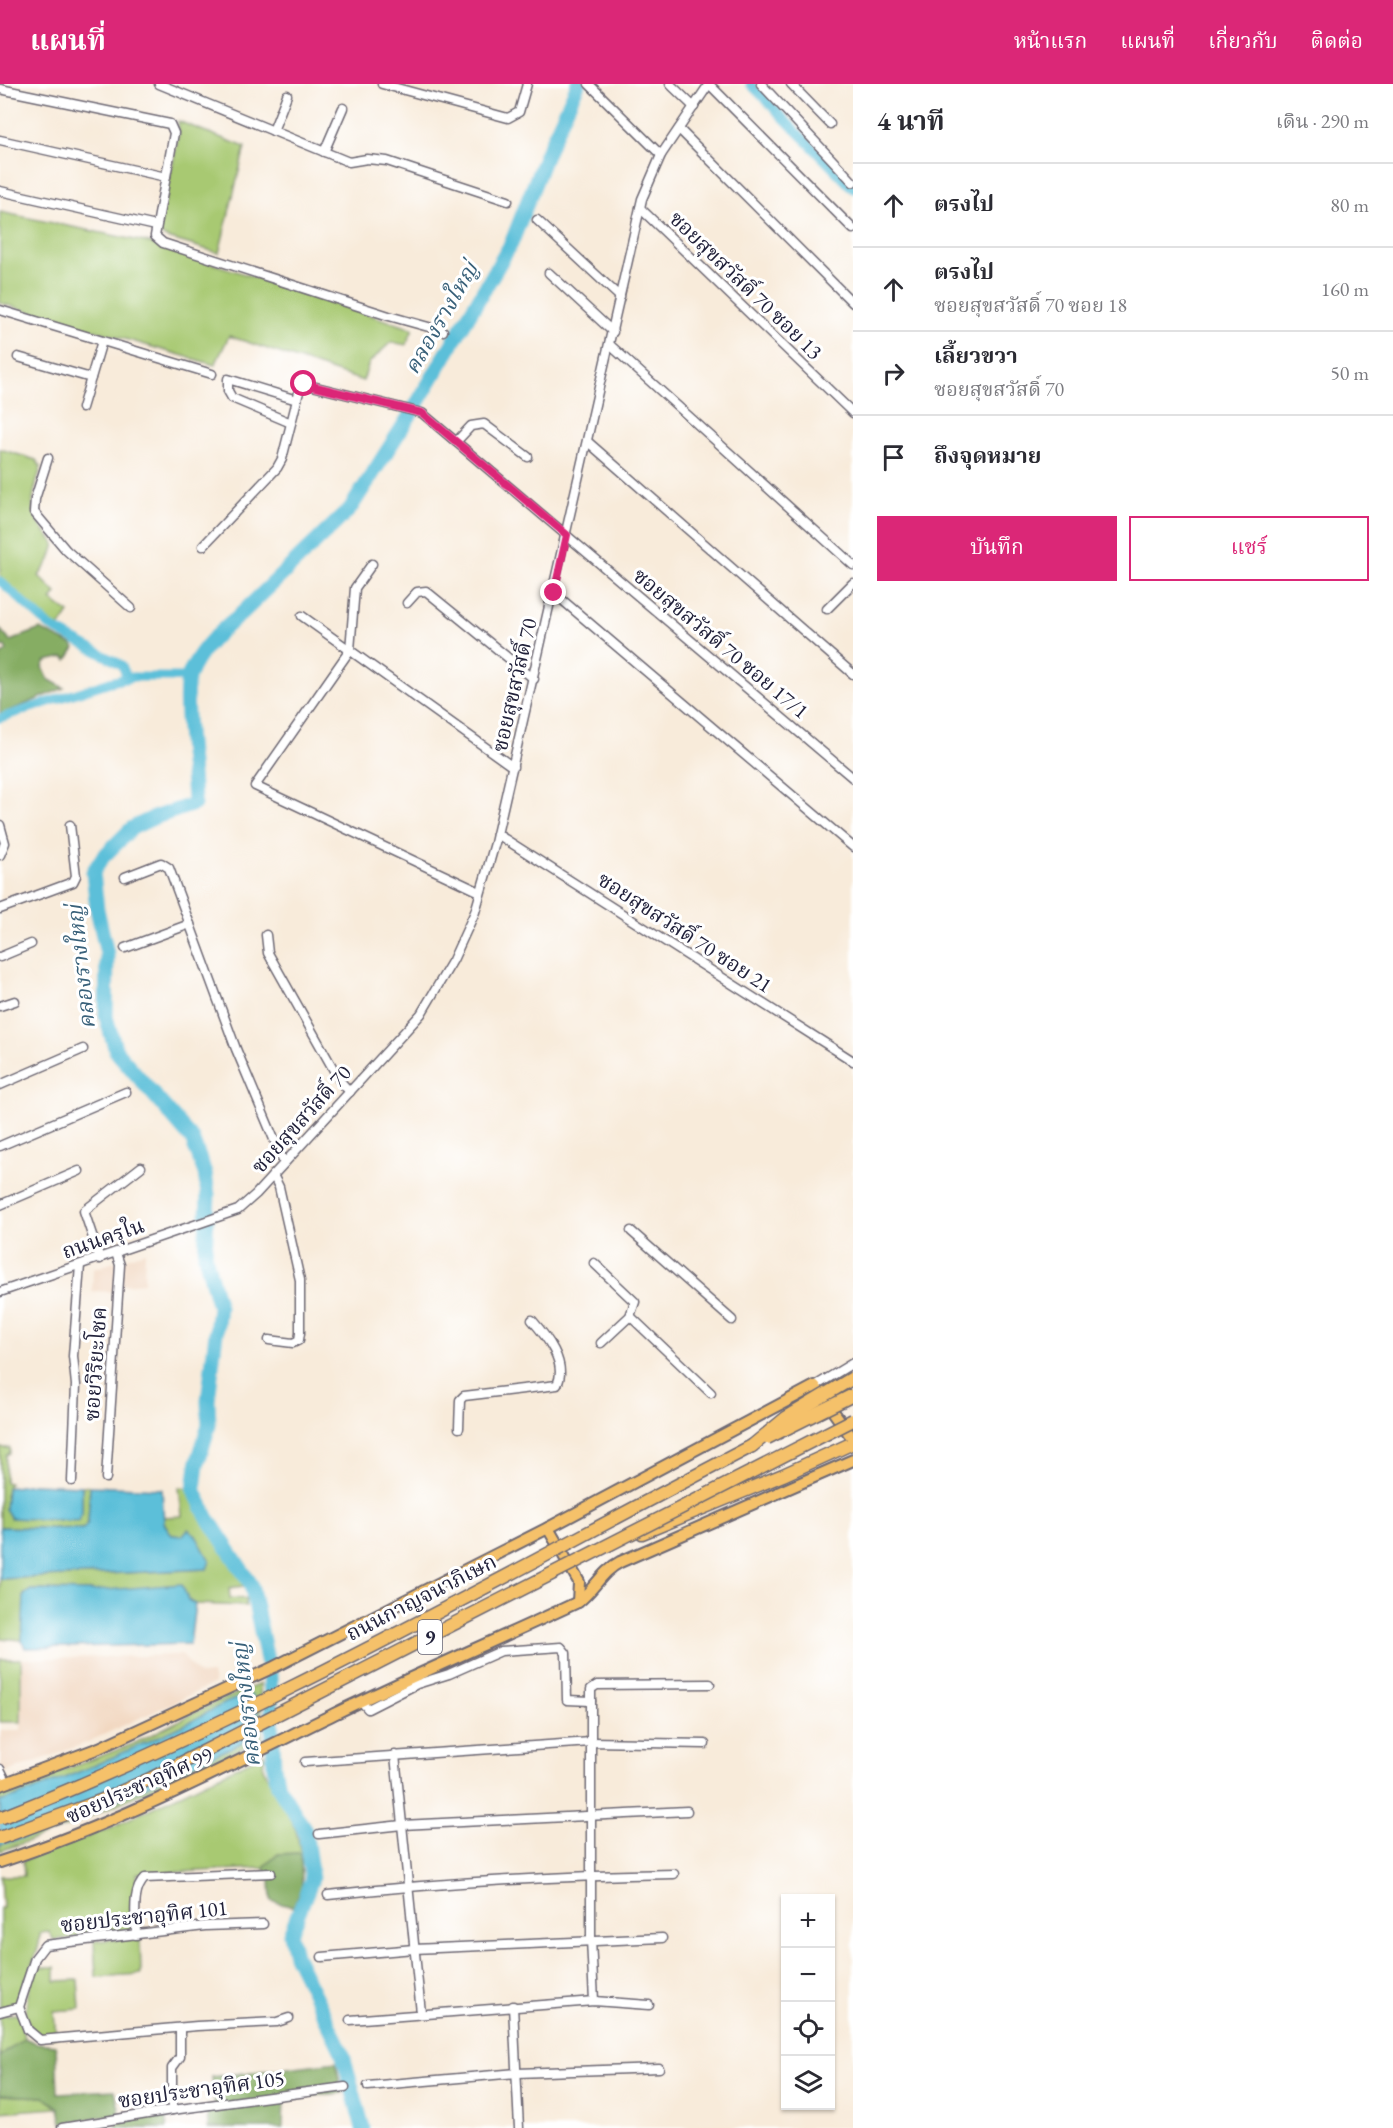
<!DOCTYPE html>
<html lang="th">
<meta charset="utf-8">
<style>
body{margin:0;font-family:"EB Garamond","Noto Serif Thai",serif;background:#f2f2f3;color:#2b2b33}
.controls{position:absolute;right:18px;bottom:18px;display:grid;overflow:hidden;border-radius:0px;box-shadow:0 2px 4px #0004}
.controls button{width:54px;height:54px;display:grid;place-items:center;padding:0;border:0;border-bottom:2px solid #e1e1e2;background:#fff;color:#2b2b33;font:30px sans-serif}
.stop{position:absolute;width:18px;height:18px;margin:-14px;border:4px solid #db2777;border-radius:50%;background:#fff}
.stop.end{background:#db2777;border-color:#fff;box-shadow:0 2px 6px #0008}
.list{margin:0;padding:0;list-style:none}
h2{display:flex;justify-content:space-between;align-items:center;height:78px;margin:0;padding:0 24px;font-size:26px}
h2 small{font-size:20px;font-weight:400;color:#7c7c81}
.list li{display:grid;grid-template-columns:39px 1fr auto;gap:18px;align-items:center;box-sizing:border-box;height:84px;padding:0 24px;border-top:2px solid #e1e1e2}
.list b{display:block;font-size:22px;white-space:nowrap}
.list p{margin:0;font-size:20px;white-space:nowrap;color:#7c7c81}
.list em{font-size:20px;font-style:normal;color:#7c7c81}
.actions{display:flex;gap:12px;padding:18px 24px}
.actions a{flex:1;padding:14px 0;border:2px solid #db2777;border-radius:0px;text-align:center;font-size:21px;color:#db2777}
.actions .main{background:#db2777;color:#fff}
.icon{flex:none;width:33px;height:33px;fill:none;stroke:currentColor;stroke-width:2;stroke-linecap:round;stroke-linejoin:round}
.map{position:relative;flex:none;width:853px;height:2044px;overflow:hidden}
header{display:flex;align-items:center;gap:36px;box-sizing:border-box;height:84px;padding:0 30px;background:#db2777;color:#fff}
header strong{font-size:28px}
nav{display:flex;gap:33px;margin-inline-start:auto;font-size:21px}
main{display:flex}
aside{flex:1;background:#fff}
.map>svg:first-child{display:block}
.built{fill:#f1d5bd}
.green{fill:#a8c972;stroke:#657656;stroke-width:1.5}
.forest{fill:#86ad64;stroke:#546850;stroke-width:1.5}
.water{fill:#5bbfd9;stroke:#3e708a;stroke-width:1.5}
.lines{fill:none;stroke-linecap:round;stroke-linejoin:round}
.canal{stroke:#5bbfd9;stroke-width:9}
.river{stroke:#5bbfd9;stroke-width:15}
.minor-casing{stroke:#6d6873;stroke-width:11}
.major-casing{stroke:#6d6873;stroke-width:14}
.highway-casing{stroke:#6d6873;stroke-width:15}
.minor{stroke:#fff;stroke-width:8}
.major{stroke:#f5c16b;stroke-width:10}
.highway{stroke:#f5c16b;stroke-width:12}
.highway-bridge-casing{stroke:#6d6873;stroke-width:15;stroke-linecap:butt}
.highway-bridge{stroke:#f5c16b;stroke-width:12}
.route{stroke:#db2777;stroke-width:8}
.labels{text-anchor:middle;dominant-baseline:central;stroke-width:6;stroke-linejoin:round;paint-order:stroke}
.shield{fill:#fff;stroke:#646476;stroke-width:1.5}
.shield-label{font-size:20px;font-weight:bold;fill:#22223b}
.street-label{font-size:21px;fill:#22223b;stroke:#fff}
.water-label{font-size:22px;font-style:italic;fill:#39617a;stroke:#fff}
</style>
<header>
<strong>แผนที่</strong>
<nav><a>หน้าแรก</a><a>แผนที่</a><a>เกี่ยวกับ</a><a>ติดต่อ</a></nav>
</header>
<main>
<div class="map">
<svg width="853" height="2044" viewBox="0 0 853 2044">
<rect width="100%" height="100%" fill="#fff"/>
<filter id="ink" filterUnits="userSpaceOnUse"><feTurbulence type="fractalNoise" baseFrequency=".0167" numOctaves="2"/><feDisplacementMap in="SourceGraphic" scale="12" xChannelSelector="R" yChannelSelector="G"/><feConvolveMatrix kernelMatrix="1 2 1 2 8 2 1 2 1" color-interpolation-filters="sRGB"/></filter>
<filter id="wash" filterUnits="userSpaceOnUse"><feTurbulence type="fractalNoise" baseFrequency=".008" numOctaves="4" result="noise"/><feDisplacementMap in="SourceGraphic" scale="24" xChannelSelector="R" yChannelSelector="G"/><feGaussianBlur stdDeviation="1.35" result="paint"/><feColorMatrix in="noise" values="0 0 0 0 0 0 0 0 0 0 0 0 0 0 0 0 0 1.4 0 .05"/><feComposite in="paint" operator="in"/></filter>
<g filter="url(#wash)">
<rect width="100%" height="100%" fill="#f8ebda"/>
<g class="built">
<polygon points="145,1168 144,1199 122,1201 121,1208 92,1207 93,1185"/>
<polygon points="182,1571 199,1591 212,1590 214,1600 81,1661 4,1689 0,1687 0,1646 21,1646 21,1575"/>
</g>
<g class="green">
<polygon points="178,37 245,63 219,169 164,153 159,147 179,49"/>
<polygon points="0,128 150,159 413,245 406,261 391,258 369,279 363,297 229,252 215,281 0,219"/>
<path d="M0,365L36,376L41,383C29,425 27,427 55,460L50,476L39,492L56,509L51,516L69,529L56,548L39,536L0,499Z"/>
<polygon points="0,1364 10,1364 10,1369 6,1371 5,1398 9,1399 5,1412 82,1429 82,1402 90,1402 88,1439 83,1445 0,1443"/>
<polygon points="179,1403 191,1404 245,1502 229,1504 230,1514 246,1515 246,1522 195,1520 188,1516 93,1507 31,1506 24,1511 24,1554 22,1556 0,1554 0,1495 207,1485 182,1452 172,1451 164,1439 163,1433 182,1432"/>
<rect x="0" y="1575" width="21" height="63"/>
<polygon points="260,1600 262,1655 55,1748 0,1767 0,1710 133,1660 218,1617"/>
<path d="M264,1670L263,1684L296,1746L301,1769L278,1770L263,1784L137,1790L132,1846L54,1856L49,1848L40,1849C41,1868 23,1899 16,1919L0,1924V1824H3L1,1792H24L23,1777L110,1744Z"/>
<polygon points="140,1854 141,1890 96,1893 94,1857"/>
<path d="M38,1883H55V1897L78,1896L80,1925L54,1927L56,1953C13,1956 27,1910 34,1886Z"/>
<polygon points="14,1930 19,1931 24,1954 0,1973 0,1932"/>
<polygon points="0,2011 44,2013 59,2024 0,2028"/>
</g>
<g class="forest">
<polygon points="0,545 10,557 40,545 73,561 75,564 67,576 64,573 46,577 43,583 48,595 64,604 0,631 0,571 7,567 5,562 0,563"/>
<polygon points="301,1769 302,1802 293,1823 271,1817 270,1795 263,1784 278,1770"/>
<polygon points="24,1954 37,1959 56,1961 58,2009 115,2006 120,2030 62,2039 59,2024 44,2013 0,2011 0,1973"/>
<polygon points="336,1978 342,2009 284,2014 283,2044 208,2044 207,2026 215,2026 212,1993"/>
<polygon points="165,2031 167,2044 117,2044 116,2038"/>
</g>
<g class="water">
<polygon points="33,1400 82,1402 82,1430 78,1437 11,1434 5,1425 7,1404"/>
<polygon points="90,1402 162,1405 164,1439 172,1451 182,1452 188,1445 195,1450 210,1477 207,1485 0,1495 0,1443 83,1445 88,1439"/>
<polygon points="182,1500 188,1516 195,1520 190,1560 25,1564 22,1556 24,1511 31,1506 93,1507"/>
<path d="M252,1611L258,1629V1648L248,1656L49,1747L0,1761V1718C63,1697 122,1669 182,1642C205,1631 227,1614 252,1611Z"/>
</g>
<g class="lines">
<g class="canal">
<polyline points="750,0 853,105"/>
<polyline points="0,497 49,542 122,581 127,595"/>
<polyline points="0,634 110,598 133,593 188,593"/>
</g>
<path class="river" d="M363,2044L342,1968L295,1871L290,1850L312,1795L305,1746L278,1702L274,1683L270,1590L251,1500L207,1433L194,1405L197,1381L209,1341L208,1317L219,1223L205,1172L208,1111L205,1089L192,1055L116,967L106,933L107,870L97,825L93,788L103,773L132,744L153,734L194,720C194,693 181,610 189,591C199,566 219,547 240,531L350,425L412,328L511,160L547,68L578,0"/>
</g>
</g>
<g filter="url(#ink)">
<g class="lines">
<defs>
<g id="minor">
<polyline points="159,0 349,78 367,75 387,77 508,117"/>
<polyline points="382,0 508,34 519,28 527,0"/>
<polyline points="589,0 661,71"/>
<polyline points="670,0 694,23"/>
<polyline points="709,0 853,145"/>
<polyline points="761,0 853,98"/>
<polyline points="791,0 830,40"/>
<polyline points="0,5 170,40 174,49 155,152 163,159 389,232 443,247"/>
<polyline points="679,45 853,219"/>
<polyline points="273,47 287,11"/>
<polyline points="0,56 166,93"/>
<polyline points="324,68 343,24"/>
<polyline points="0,107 156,142"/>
<polyline points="640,124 853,329"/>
<polyline points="537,136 620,213"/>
<polyline points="549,189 613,248"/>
<polyline points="0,226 212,290"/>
<polyline points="610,261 853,481"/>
<polyline points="18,273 91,294"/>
<polyline points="82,324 102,257"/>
<polyline points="291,339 232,314 228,307 228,295 297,316"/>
<polyline points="456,358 471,342 484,340 528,373"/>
<polyline points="588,358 853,590"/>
<polyline points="48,374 35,415 34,428 66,466 131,524"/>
<polyline points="203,462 277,384 282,375 300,304 304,300 422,329 853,694"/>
<polyline points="372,480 355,504 350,566 255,702 480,808"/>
<polyline points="554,509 853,763"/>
<polyline points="407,519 417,508 426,507 534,595"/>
<polyline points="827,525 853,499"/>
<polyline points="302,532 513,683"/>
<polyline points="0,741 5,759 0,771"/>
<polyline points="497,750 853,977"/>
<polyline points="125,793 161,779 169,784 236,965 284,1079"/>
<polyline points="0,825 73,798 76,792 70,741"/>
<polyline points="266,851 268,869 340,997 350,1008"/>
<polyline points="125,864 190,840"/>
<polyline points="0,873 31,860"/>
<polyline points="0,922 15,917"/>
<polyline points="0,1001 83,965"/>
<polyline points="0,1062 126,1008"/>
<polyline points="0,1121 79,1087"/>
<polyline points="631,1147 732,1236"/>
<polyline points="100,1175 84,1127 141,1083"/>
<polyline points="594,1179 635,1218 630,1232 601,1259"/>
<polyline points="0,1208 238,1126 256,1110 421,930 453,876 475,828 495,759 642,115 661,71 709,0"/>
<polyline points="630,1232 711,1309"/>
<polyline points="269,1256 293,1259 299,1256 300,1249 300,1196 279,1103 273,1091"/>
<polyline points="815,1302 853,1279"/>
<path d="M459,1344L460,1316L464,1312L557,1301C568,1279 546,1252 532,1236"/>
<polyline points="106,1394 120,1181 116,1169"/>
<polyline points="72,1397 76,1301 73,1272 80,1181"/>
<polyline points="361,1617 368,1625 417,1600 449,1590 501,1567 561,1563 566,1569 567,1616 591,1617"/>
<polyline points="395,1671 421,1929"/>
<polyline points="305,1678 591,1658 705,1660"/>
<polyline points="0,1685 7,1699"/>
<polyline points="319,1750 402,1741 687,1727"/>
<path d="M328,1811C443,1798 558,1792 674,1790"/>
<path d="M136,1851C136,1833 131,1807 145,1794L271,1789"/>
<polyline points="322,1873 414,1865 662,1854"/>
<polyline points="594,1917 591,1855 591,1605 597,1601 710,1600"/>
<polyline points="513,1922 519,2044"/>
<polyline points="19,1923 28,1946 40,1956 197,1942 277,1938 289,1934"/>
<polyline points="0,1928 19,1923 35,1874 45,1861 205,1842 263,1840"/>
<polyline points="350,1936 594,1917 649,1921"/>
<polyline points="368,2002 517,1989 659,1984"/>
<polyline points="172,2026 172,1984 180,1973 180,1945"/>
<polyline points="62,2044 172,2026 345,2003"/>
</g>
<g id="major">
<polyline points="548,1444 579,1498 578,1518"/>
<polyline points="0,1701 99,1664 274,1583 548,1444 815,1302 853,1355"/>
<path d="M0,1778C117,1740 224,1684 334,1630C414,1591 497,1556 578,1518C594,1506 602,1487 620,1478L853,1376"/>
</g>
<g id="highway">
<polyline points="693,1393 752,1362"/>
<polyline points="642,1449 783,1391 853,1359"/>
</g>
</defs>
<use href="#minor" class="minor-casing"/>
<use href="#major" class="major-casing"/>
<use href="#highway" class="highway-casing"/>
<use href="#minor" class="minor"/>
<use href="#major" class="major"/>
<use href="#highway" class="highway"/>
<defs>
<g id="highway-bridge">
<polyline points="767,1354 853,1311"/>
<polyline points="752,1362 786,1334 853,1294"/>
<path d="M0,1734C240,1640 465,1513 693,1393"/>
<polyline points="0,1754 100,1717 152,1694 853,1336"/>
</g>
</defs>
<use href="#highway-bridge" class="highway-bridge-casing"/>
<use href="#highway-bridge" class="highway-bridge"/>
</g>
</g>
<g class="lines" filter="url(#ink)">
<polyline class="route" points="304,300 422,329 567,451 554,509"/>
</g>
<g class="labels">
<rect class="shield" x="418" y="1536" width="24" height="34" rx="4.5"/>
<g class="shield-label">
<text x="430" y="1553">9</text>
</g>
<g class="street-label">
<text transform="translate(746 201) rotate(44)">ซอยสุขสวัสดิ์ 70 ซอย 13</text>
<text transform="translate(721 559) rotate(40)">ซอยสุขสวัสดิ์ 70 ซอย 17/1</text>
<text transform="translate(514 601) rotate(-77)">ซอยสุขสวัสดิ์ 70</text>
<text transform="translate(685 848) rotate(33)">ซอยสุขสวัสดิ์ 70 ซอย 21</text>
<text transform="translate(301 1035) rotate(-48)">ซอยสุขสวัสดิ์ 70</text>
<text transform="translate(103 1154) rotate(-19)">ถนนครุใน</text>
<text transform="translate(95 1280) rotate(-86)">ซอยวิริยะโชค</text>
<text transform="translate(421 1513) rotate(-27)">ถนนกาญจนาภิเษก</text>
<text transform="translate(139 1701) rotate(-24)">ซอยประชาอุทิศ 99</text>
<text transform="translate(144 1832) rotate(-6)">ซอยประชาอุทิศ 101</text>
<text transform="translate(201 2005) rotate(-8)">ซอยประชาอุทิศ 105</text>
</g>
<g class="water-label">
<text transform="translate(441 234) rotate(-60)">คลองรางใหญ่</text>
<text transform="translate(81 883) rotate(-96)">คลองรางใหญ่</text>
<text transform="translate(246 1621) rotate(-96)">คลองรางใหญ่</text>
</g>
</g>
</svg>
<div class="controls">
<button>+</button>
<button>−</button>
<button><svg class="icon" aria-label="locate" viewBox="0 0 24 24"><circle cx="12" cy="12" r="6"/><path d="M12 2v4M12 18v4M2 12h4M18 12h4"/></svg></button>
<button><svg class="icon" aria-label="layers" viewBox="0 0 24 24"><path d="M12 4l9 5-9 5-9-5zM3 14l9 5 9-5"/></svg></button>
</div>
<div class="stop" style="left:304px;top:300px"></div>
<div class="stop end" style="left:554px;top:509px"></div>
</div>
<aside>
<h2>4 นาที<small>เดิน · 290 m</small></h2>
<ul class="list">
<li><svg class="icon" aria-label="ahead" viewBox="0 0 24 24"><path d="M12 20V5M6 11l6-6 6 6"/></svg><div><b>ตรงไป</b></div><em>80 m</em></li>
<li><svg class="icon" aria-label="ahead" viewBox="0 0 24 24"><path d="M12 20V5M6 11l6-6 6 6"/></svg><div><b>ตรงไป</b><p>ซอยสุขสวัสดิ์ 70 ซอย 18</p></div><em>160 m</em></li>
<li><svg class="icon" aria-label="right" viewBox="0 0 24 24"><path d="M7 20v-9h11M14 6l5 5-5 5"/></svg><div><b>เลี้ยวขวา</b><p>ซอยสุขสวัสดิ์ 70</p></div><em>50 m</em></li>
<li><svg class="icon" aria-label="arrive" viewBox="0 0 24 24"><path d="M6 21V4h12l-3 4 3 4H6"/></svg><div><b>ถึงจุดหมาย</b></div></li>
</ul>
<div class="actions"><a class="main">บันทึก</a><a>แชร์</a></div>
</aside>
</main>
